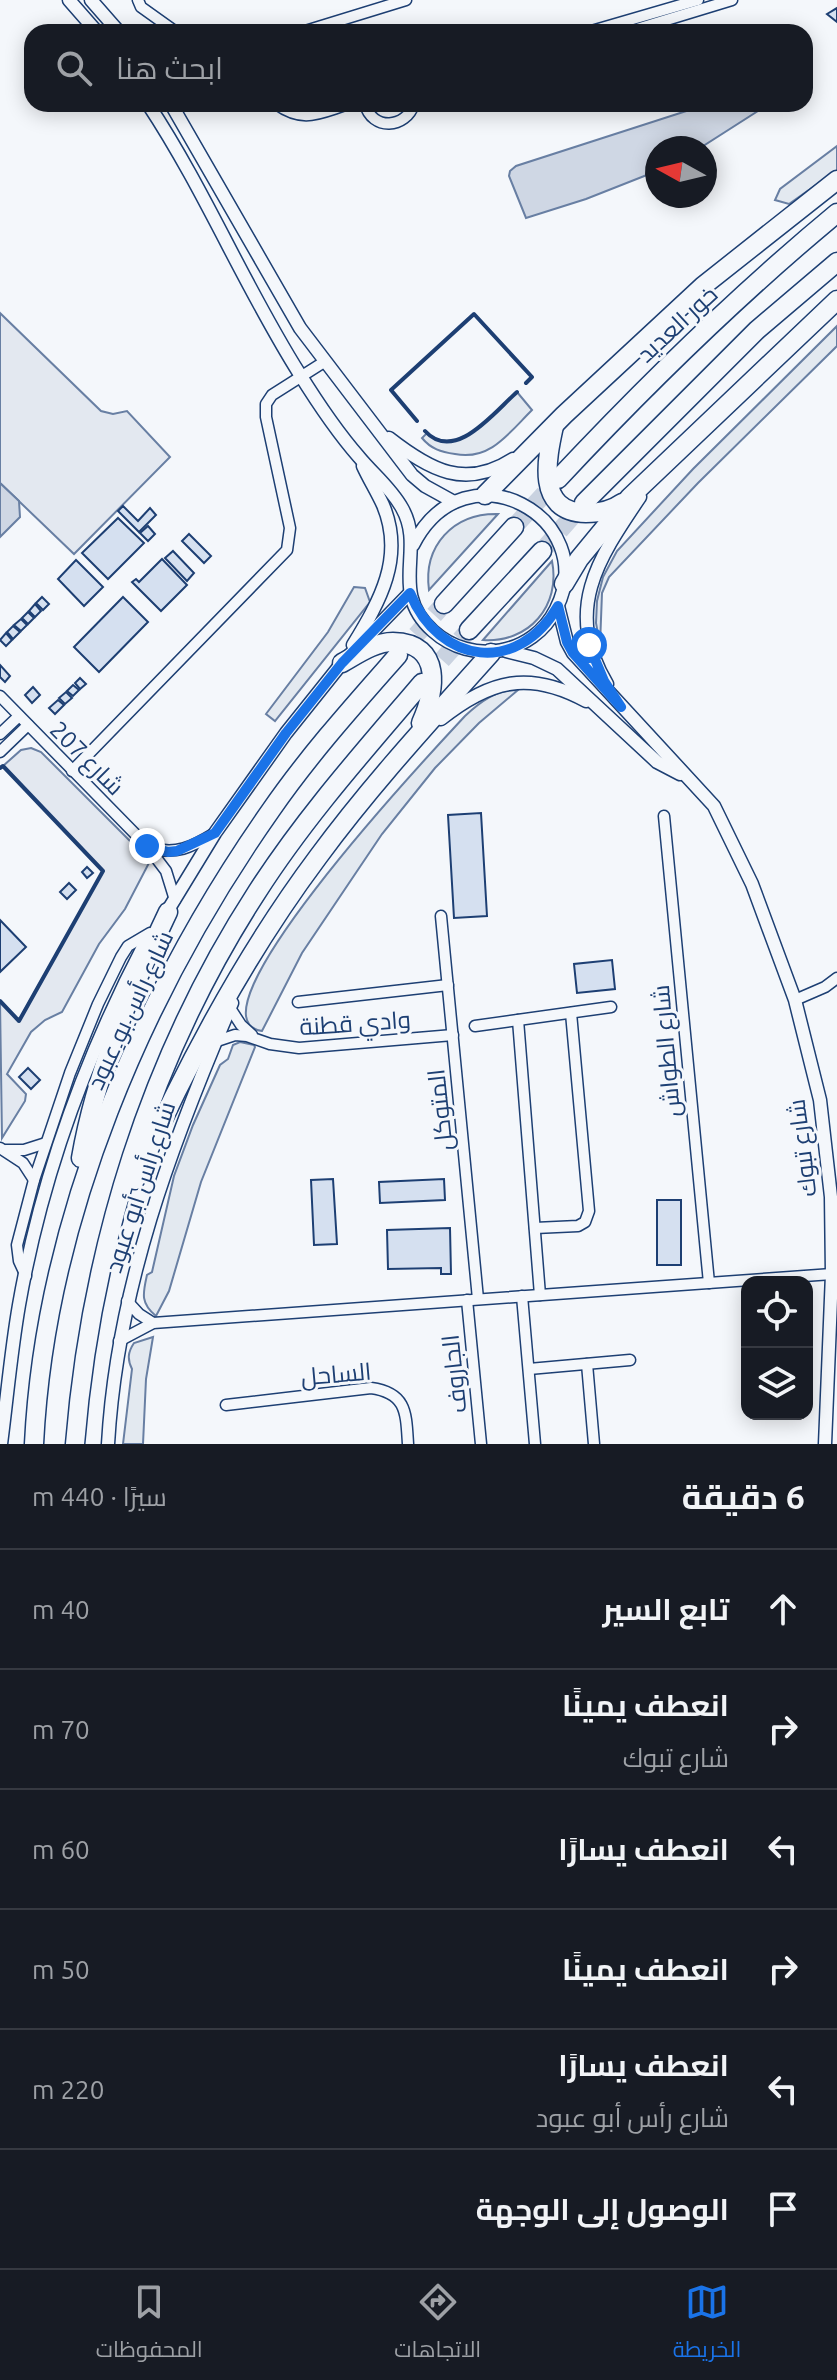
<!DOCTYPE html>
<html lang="ar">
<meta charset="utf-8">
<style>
body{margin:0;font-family:Ubuntu,Cairo,sans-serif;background:#20242c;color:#f1f3f6;direction:rtl}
.controls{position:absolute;right:24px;bottom:24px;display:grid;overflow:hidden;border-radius:16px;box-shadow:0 4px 20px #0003}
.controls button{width:72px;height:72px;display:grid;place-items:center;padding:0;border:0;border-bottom:2px solid #363941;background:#171b24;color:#f1f3f6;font:40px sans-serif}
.compass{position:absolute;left:645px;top:136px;width:72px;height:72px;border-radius:50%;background:#171b24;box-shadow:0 4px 20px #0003;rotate:278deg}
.stop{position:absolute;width:24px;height:24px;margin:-18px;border:6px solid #1a73e8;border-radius:50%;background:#fff}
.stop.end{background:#1a73e8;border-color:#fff;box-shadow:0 2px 8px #0008}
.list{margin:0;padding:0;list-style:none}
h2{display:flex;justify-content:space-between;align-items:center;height:104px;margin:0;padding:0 32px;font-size:34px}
h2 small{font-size:26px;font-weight:400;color:#9ea1a6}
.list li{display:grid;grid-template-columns:52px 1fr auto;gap:24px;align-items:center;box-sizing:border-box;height:120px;padding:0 32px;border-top:2px solid #363941}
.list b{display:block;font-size:30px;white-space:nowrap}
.list p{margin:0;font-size:26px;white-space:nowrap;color:#9ea1a6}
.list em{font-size:26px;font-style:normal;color:#9ea1a6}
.icon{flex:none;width:44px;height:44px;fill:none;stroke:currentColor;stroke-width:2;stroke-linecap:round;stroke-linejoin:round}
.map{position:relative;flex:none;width:837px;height:1444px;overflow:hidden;direction:ltr}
.search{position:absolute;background:#171b24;box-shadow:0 4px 20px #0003;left:24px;right:24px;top:24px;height:88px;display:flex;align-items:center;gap:20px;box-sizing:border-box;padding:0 28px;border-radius:24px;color:#9ea1a6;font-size:30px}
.sheet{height:824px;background:#171b24}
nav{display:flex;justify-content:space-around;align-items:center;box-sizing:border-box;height:112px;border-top:2px solid #363941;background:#171b24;font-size:22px;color:#9ea1a6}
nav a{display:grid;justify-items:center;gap:4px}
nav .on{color:#1a73e8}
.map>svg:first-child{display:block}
.green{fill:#e3e9f0;stroke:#687fa3;stroke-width:2}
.parking{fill:#e3e8f0;stroke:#687fa3;stroke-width:2}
.water{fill:#cfd7e4;stroke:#687fa3;stroke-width:2}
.building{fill:#d5e0f0;stroke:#1d3f73;stroke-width:2}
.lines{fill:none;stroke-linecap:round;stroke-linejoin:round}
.motorway-tunnel{stroke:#c9d2e0;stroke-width:18;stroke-dasharray:18 9;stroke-linecap:butt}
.minor-casing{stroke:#1d3f73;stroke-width:13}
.tertiary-casing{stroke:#1d3f73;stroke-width:15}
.motorway-casing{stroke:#1d3f73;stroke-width:21}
.minor{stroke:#f4f7fb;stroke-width:10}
.tertiary{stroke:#f4f7fb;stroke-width:12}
.motorway{stroke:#f4f7fb;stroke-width:18}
.wall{stroke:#1d3f73;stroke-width:4}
.route{stroke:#1a73e8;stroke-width:10}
.labels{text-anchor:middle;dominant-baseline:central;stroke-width:6;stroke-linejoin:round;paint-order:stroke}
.street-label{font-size:24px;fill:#1d3f73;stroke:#f4f7fb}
</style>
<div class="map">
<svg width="837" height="1444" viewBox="0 0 837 1444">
<rect width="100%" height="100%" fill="#f4f7fb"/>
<g class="green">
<polygon points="837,146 837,170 789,204 775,200 780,189"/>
<polygon points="837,326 837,346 698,483 609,577 602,593 600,645 596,623 597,601 603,577 617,551 693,469"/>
<path d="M517,392L532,410C509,433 490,461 455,454C441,452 431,449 422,438L427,433C458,460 495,411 517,392Z"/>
<path d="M498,514L429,590C423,546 453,513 498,514Z"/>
<path d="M552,561C561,606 529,643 483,640Z"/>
<polygon points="354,587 365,588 370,602 275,721 266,714 328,632"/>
<path d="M518,690L479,723L435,768L382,834L302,953L262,1031C179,1019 441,742 465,716C480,702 497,689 518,690Z"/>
<path d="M240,1042L254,1045L255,1047L201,1182L169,1291L156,1316C140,1303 143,1293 147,1275L152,1272L174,1176L193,1125L220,1065L228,1059L233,1045Z"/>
<path d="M153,1337L146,1379L143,1444H123L132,1369C127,1359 128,1352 134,1343Z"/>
</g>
<g class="parking">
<polygon points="0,313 101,411 113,414 127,411 170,457 74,554 0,483"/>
<polygon points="31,748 41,752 150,861 125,909 99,944 62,1012 45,1020 31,1032 7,1074 26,1094 25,1101 2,1138 0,1001 19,1020 103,871 3,766 21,750"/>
</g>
<g class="water">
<polygon points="708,104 769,104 700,148 657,148 657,171 586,199 526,218 509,176 510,171 516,166"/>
<polygon points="0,483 19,501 20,517 0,537"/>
</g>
<g class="building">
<polygon points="837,8 837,22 827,14"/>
<polygon points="123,506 138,521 150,508 156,515 139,532 118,511"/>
<polygon points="118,518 144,543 108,579 82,553"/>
<polygon points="148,526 155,534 148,541 140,533"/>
<polygon points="189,534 211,556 204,563 182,541"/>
<polygon points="173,551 194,573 187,581 165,558"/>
<polygon points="162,559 187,585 161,611 132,582 136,579 139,582"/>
<polygon points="76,560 103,587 84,606 58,579"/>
<polygon points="42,597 49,604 43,610 36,603"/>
<polygon points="123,597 148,622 99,672 74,647"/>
<polygon points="35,604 41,611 35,617 29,611"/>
<polygon points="28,612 34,618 28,624 22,618"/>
<polygon points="21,619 27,625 21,631 14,625"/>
<polygon points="13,626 20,632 13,639 7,632"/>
<polygon points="6,633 12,640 6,646 0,640"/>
<polygon points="0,665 10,676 5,682 0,677"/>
<polygon points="80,678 86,684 80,689 75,683"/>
<polygon points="73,685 79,690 73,696 67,691"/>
<polygon points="33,687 40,695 32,703 25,695"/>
<polygon points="66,692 72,698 65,704 59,698"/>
<polygon points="58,700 64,705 55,714 49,708"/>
<polygon points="481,813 487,916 454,918 448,815"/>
<polygon points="87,867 93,873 87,878 82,872"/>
<polygon points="69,883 76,890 67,899 60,892"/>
<polygon points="0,920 26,947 0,972"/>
<polygon points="612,960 615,989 577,993 574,964"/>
<polygon points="28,1068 40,1080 31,1089 19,1077"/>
<polygon points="333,1179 337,1244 314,1245 311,1180"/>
<polygon points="444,1179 445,1200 380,1203 379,1182"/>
<rect x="657" y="1200" width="24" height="65"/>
<polygon points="450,1228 451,1274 441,1274 441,1268 388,1269 387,1230"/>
</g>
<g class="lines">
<g class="motorway-tunnel">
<polyline points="514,527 558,479"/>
<polyline points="542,551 584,503"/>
<polyline points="398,655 444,604"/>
<polyline points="424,680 469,630"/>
</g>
<defs>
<g id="minor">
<polyline points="138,0 141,7 176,32"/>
<polyline points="302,32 406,0"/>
<polyline points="588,32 698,0"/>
<polyline points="627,32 732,0"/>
<path d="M276,104C304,124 319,113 349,104"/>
<path d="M365,104C372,131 406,129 414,104"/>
<polyline points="0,696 147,846 166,871 175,900"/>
<polyline points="0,734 19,716"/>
<polyline points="0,752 28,725"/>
<polyline points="72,771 287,550 290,528 266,417 266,404 272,395 324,362"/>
<polyline points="664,816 709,1283"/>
<path d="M149,847C175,856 192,847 215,833"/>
<polyline points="441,916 478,1299"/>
<polyline points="795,1000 825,987 837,978"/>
<polyline points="298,1002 448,985"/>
<polyline points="230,1008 241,1025 252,1035"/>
<polyline points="518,1020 540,1295"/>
<polyline points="475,1026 611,1007"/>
<polyline points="214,1042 235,1035 247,1036 270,1044 299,1048 453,1035"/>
<polyline points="0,1148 23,1163 34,1180"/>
<polyline points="6,1150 24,1150 46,1143"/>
<polyline points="535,1228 578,1226 585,1222 589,1211 571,1013"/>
<polyline points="26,1276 19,1261 17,1245 34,1180 70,1073 98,1004 121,957 128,946 150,933"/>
<polyline points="522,1296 535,1444"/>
<polyline points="467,1300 481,1444"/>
<polyline points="127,1301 139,1314 153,1323"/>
<polyline points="119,1341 153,1323 832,1274"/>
<polyline points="587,1364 594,1444"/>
<polyline points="529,1369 630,1360"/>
<path d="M226,1405L371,1388C407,1393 406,1413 408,1444"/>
</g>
<g id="tertiary">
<polyline points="69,0 97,32"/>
<polyline points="91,0 119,32"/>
<path d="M148,104C205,190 244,286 299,373C317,402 337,432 359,457C373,474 391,488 402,508C426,550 388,591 433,631C472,666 533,655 556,609C602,519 466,441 413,545"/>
<polyline points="171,104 300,328 412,475 425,486 454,502"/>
<path d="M389,438C430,470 465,490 513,459"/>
<polyline points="558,606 567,642 573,653 714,806 752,884 795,1000 820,1100 831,1197 832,1274 825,1444"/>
<path d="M353,645C380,601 405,557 383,505C377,492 369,479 363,466"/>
<polyline points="506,651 534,658 557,669 657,762 680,774"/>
<path d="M607,684C563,610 598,559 640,497"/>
<path d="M441,719C490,680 529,670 586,701"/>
<polyline points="165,915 215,833 286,733 342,663 410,593"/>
<path d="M1,1444C7,1398 11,1351 19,1305C41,1179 86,1056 145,943"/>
<path d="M108,1444C117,1288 171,1145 232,1003"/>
</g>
<g id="motorway">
<path d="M554,426C547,458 535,512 586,513C599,513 611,511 622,503"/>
<path d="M558,479C646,385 738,295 837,213"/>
<polyline points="485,495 564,415 703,286 837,180"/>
<polyline points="584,503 757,330 837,262"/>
<polyline points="564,584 579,559 630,497 837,300"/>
<polyline points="444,604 514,527"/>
<polyline points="469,630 542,551"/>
<path d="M342,663C358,654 375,642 393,642C444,643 435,692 421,723"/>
<path d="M81,1158C96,1072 131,990 168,912"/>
<path d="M135,1180C185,1067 244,956 318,857C371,785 432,719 491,653"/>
<path d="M34,1444C45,1220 143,992 271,810C309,755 354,705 398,655"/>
<path d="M75,1444C91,1248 150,1057 257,892C305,817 365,750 422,683"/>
</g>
</defs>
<use href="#minor" class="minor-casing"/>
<use href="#tertiary" class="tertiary-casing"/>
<use href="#motorway" class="motorway-casing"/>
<use href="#minor" class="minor"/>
<use href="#tertiary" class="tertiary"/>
<use href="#motorway" class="motorway"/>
<g class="wall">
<polyline points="417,421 391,390 474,314 532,377 526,383"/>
<path d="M425,431C455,464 495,411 517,392"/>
<polyline points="0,768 3,766 103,871 19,1021 0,1001"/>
</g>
</g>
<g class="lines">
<path class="route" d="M147,846L168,852L177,851L215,833L286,733L342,663L410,593C440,665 518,675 558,606L567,642L573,653L621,707L604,681L589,645"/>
</g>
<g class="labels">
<g class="street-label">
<text transform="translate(677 324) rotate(-43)">خور العديد</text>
<text transform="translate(87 758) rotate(45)">شارع 207</text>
<text transform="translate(130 1010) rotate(-65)">شارع رأس بو عبود</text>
<text transform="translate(355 1023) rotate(-4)">وادي قطنة</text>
<text transform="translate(666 1051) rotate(-95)">شارع الطواش</text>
<text transform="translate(440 1110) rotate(-96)">المتوكل</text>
<text transform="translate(802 1148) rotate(-97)">شارع تبوك</text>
<text transform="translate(140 1187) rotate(-72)">شارع رأس أبو عبود</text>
<text transform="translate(336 1374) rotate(-5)">الساحل</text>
<text transform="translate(454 1374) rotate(-96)">الجاروف</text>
</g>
</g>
</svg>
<div class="controls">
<button><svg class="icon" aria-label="locate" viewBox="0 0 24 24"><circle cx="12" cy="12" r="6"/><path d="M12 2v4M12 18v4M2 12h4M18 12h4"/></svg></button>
<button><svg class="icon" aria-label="layers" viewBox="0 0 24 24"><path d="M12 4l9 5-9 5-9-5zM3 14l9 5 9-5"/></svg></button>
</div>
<svg class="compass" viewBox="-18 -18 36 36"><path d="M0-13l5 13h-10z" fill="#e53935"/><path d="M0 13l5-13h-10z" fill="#9ea1a6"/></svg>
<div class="stop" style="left:589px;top:645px"></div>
<div class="stop end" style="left:147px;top:846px"></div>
<div class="search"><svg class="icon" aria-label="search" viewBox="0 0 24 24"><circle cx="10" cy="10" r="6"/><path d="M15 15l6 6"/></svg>ابحث هنا</div>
</div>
<section class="sheet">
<h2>6 دقيقة<small>سيرًا · 440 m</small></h2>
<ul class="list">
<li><svg class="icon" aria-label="ahead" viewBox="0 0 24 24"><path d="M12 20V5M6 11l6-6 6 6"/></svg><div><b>تابع السير</b></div><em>40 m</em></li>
<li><svg class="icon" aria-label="right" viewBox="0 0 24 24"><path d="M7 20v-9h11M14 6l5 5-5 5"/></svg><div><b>انعطف يمينًا</b><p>شارع تبوك</p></div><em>70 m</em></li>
<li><svg class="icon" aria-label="left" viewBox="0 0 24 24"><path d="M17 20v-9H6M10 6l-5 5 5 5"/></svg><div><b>انعطف يسارًا</b></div><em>60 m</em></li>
<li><svg class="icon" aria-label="right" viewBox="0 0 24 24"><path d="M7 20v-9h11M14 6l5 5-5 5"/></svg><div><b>انعطف يمينًا</b></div><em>50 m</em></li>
<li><svg class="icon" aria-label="left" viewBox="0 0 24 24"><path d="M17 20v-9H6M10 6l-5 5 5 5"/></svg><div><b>انعطف يسارًا</b><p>شارع رأس أبو عبود</p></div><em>220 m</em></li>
<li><svg class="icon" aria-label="arrive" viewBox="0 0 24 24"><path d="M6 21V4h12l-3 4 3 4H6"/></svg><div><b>الوصول إلى الوجهة</b></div></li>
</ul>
</section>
<nav>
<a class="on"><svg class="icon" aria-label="map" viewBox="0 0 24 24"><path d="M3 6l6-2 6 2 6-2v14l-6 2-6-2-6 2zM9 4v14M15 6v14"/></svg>الخريطة</a>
<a><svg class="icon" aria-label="directions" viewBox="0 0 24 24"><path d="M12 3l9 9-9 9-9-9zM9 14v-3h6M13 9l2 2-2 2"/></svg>الاتجاهات</a>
<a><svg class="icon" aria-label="saved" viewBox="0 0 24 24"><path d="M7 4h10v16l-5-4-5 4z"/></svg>المحفوظات</a>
</nav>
